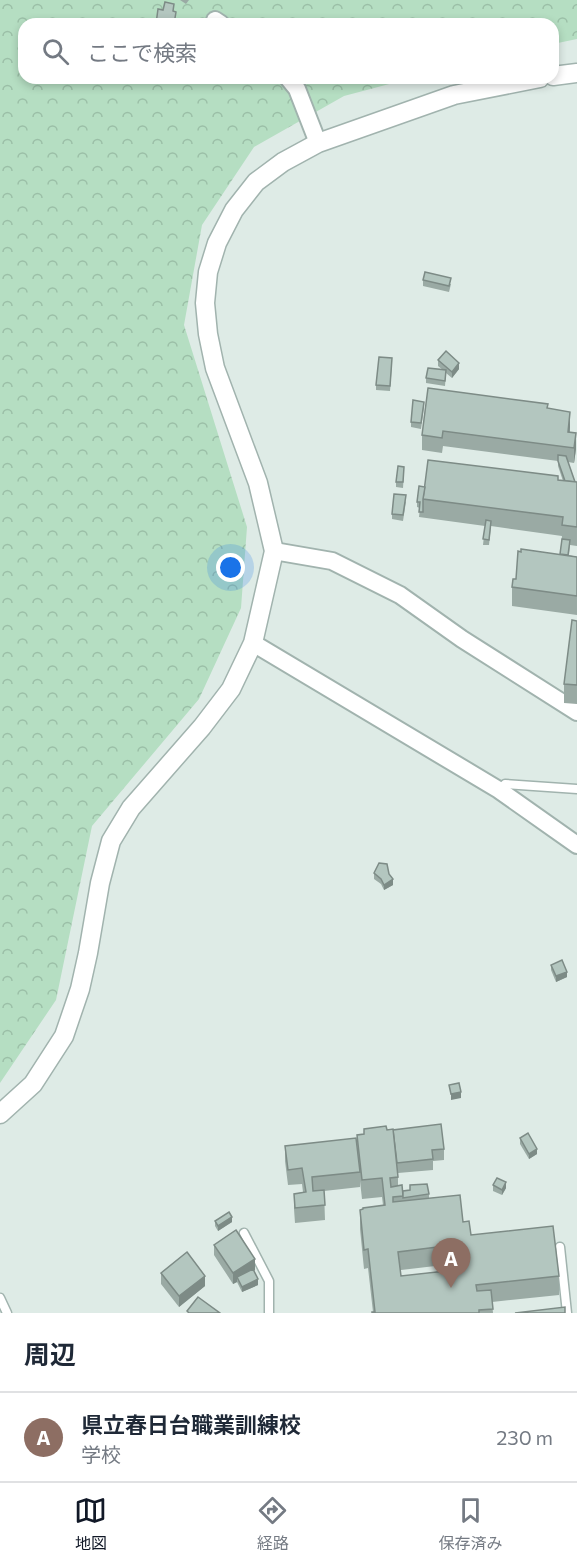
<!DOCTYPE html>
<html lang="ja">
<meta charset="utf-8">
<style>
body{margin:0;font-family:Commissioner,"Noto Sans JP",sans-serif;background:#f6f6f7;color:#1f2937}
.you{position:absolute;left:231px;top:568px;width:21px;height:21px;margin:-15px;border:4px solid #fff;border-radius:50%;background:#1a73e8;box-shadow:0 0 0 9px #1a73e833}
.badge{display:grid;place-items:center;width:39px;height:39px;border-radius:50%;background:#111827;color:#fff;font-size:20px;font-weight:700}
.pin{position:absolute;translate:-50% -50px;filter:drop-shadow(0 2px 3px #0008)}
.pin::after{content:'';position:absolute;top:32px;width:21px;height:18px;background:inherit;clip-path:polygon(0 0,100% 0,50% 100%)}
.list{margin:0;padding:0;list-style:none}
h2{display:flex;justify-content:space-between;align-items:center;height:78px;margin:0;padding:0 24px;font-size:26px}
h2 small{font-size:20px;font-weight:400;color:#747a83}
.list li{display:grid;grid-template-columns:39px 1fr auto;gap:18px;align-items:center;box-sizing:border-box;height:90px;padding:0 24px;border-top:2px solid #e0e1e3}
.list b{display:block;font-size:22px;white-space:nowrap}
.list p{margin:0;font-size:20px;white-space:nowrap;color:#747a83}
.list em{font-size:20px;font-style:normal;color:#747a83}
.icon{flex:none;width:33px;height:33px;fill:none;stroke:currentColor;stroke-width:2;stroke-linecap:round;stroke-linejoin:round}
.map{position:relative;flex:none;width:577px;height:1313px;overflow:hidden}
.search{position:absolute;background:#fff;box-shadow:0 3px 9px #0003;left:18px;right:18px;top:18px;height:66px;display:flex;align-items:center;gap:15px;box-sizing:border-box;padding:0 21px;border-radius:18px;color:#747a83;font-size:22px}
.sheet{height:168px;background:#fff}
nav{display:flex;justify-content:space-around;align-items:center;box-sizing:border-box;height:84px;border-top:2px solid #e0e1e3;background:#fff;font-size:16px;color:#747a83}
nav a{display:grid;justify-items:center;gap:3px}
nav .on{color:#111827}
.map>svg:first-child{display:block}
.forest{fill:url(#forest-crowns)}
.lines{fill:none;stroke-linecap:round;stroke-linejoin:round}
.service-casing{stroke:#a1b3ae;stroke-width:11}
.minor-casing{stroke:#a1b3ae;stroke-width:20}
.tertiary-casing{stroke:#a1b3ae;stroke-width:21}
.service{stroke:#fff;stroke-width:8}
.minor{stroke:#fff;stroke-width:16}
.tertiary{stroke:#fff;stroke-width:18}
.wall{fill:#9aaaa4;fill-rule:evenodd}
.shaded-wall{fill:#7d8b86}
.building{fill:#b3c6bf;stroke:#7d8b86;stroke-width:1.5;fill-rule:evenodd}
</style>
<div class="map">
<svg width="577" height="1313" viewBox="0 0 577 1313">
<defs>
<pattern id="forest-crowns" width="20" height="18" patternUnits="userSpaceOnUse" patternTransform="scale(1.5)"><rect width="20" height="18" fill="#b5dec2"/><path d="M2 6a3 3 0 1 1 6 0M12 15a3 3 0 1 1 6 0" fill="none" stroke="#9bbfa7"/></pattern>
</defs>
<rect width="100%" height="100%" fill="#deebe6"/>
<polygon class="forest" points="0,0 577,0 577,39 553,44 553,24 24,24 24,78 412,78 344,96 254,147 202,225 184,325 247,527 241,608 199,699 92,826 56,1000 0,1083"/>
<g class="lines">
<defs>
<g id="service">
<polyline points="499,790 505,784 577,789"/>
<polyline points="244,1233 269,1281 269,1313"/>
<polyline points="560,1247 567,1313"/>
<polyline points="0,1298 7,1313"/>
</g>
<g id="minor">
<polyline points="215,20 221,24"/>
<polyline points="288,78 297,89 318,143"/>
<polyline points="274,551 332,561 400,595 462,639 577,712"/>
<polyline points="253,643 499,790 577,845"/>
</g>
<g id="tertiary">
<polyline points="553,76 577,73"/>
<polyline points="0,1114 33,1084 64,1036 80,989 88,953 100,883 111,841 131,808 202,727 231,689 253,643 274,551 258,483 215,368 208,334 205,303 208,272 217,243 234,210 256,182 283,162 318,143 454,95 540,78"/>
</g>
</defs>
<use href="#service" class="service-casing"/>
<use href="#minor" class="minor-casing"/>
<use href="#tertiary" class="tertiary-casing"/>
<use href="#service" class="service"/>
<use href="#minor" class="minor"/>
<use href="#tertiary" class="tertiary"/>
</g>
<g class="wall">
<polygon points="180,0 189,0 186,4"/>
<polygon points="423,280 451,284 449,292 423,286"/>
<polygon points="438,360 459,369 452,378 446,373 445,386 426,383 426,378 443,370 438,366"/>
<polygon points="392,364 390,391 376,390 376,385"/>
<polygon points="424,407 421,429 411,427 411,422"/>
<polygon points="548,408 570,427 570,432 576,449 574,463 568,462 575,482 577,482 577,546 570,545 569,555 577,557 577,615 512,606 512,587 516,579 560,554 562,536 491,526 489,545 483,545 485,526 419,517 420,508 417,507 417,502 425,487 558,480 563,481 558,466 558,461 443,446 442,453 422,450 422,435"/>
<polygon points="404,472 403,488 396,487 396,482"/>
<polygon points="406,501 403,521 392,519 392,514"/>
<polygon points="577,621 577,704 564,703 564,684"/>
<polygon points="374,873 389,874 393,885 384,890 381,884 374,879"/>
<polygon points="551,965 567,977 556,982 551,970"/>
<path d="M387,1130L444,1149V1160L433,1161V1170L398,1173V1186L403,1191L429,1194V1198L463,1222L471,1235L559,1276V1295L492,1302L493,1313H372L373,1312L368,1268L364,1269L360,1229V1210L383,1205L382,1197L362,1199L360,1181V1187L324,1191L325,1220L295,1223L294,1209V1194L303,1192L302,1184L288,1185L285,1161V1146L357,1144V1135ZM461,1263L462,1269L401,1276V1270Z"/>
<polygon points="520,1138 537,1154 529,1159 520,1144"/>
<polygon points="493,1185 506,1188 502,1195 493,1191"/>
<polygon points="215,1221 232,1222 218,1231 215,1226"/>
<polygon points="214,1245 255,1270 254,1271 258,1285 242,1292 237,1282 233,1284 214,1255"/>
<polygon points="161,1273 205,1286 179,1307 161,1284"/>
</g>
<g class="shaded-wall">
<polygon points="459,363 459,369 452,378 452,372"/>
<polygon points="570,412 570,427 568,447 568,432"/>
<polygon points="576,433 576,449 574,463 574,448"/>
<polygon points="393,879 393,885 384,890 384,885"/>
<polygon points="567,972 567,977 556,982 556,976"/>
<polygon points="461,1092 461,1098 451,1100 451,1094"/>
<polygon points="537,1149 537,1154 529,1159 529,1154"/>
<polygon points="506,1182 506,1188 502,1195 502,1190"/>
<polygon points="232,1217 232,1222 218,1231 218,1226"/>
<polygon points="255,1259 255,1270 239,1281 237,1277 237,1282 233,1284 233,1273"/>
<polygon points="205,1276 205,1286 179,1307 179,1296"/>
<polygon points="258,1279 258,1285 242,1292 242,1287"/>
</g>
<g class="building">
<polygon points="165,2 174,4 173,11 176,12 174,24 156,24 158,9 163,10"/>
<polygon points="425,272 451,278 449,286 423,280"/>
<polygon points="446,351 459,363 452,372 438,360"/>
<polygon points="379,357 392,358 390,386 376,385"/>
<polygon points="428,368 446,370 445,381 426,378"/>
<polygon points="428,388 548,404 547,408 570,412 568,432 576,433 574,448 443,431 442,438 422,435"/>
<polygon points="413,400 424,402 421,423 411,422"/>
<polygon points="558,455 566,456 575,482 565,481 558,461"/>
<polygon points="428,460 558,476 558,480 577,482 577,527 562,525 563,517 423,499"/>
<polygon points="398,466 404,467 403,482 396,482"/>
<polygon points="419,486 425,487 423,499 423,512 419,512 420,502 417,502"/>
<polygon points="394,494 406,495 403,515 392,514"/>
<polygon points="486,520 491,521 489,540 483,539"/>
<polygon points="562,539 570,540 568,555 560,554"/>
<polygon points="521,549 577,557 577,596 512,587 513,579 516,579 518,551 521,552"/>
<polygon points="572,620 577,621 577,685 564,684"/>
<polygon points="379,863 387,864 389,874 393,879 384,885 381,879 374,873"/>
<polygon points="562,960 567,972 556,976 551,965"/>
<polygon points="459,1083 461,1092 451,1094 449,1085"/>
<polygon points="441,1124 444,1149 432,1150 433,1159 397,1163 393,1130"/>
<path d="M386,1126L387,1130L393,1129L398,1177L390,1178L391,1187L402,1185L403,1196L393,1197V1202L460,1195L463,1222L469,1221L471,1235L553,1226L559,1276L476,1285L477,1291L491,1290L493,1309L479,1310V1313H372V1312H375L368,1249L364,1250L360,1210L363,1209V1208L385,1205L382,1178L362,1180L357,1135L364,1134V1129ZM461,1244L464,1269L401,1276L398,1252Z"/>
<polygon points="528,1133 537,1149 529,1154 520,1138"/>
<polygon points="356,1138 360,1172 312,1177 313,1191 324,1190 325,1205 295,1208 294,1194 306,1192 302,1168 288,1170 285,1146"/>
<polygon points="497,1178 506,1182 502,1190 493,1185"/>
<polygon points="427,1184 429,1194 403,1198 403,1191 410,1190 410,1185"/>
<polygon points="229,1212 232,1217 218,1226 215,1221"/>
<polygon points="236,1230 255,1259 233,1273 214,1245"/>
<polygon points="187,1252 205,1276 179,1296 161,1273"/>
<polygon points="253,1269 258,1279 242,1287 237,1277"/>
<polygon points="198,1297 220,1313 189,1313 187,1311"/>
<polygon points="565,1307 565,1313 515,1313"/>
</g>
</svg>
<div class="you"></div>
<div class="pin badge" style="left:451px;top:1288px;background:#8d6e63">A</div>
<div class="search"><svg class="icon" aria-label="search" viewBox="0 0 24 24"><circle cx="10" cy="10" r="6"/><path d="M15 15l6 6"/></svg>ここで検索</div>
</div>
<section class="sheet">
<h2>周辺<small></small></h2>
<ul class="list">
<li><span class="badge" style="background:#8d6e63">A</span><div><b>県立春日台職業訓練校</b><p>学校</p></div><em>230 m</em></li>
</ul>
</section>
<nav>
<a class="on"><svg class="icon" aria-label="map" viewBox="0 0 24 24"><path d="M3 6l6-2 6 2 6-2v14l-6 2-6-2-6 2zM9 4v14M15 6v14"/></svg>地図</a>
<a><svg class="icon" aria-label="directions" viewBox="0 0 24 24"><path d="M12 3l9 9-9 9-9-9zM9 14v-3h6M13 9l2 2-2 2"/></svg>経路</a>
<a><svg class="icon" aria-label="saved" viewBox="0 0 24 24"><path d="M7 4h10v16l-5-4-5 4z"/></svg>保存済み</a>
</nav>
